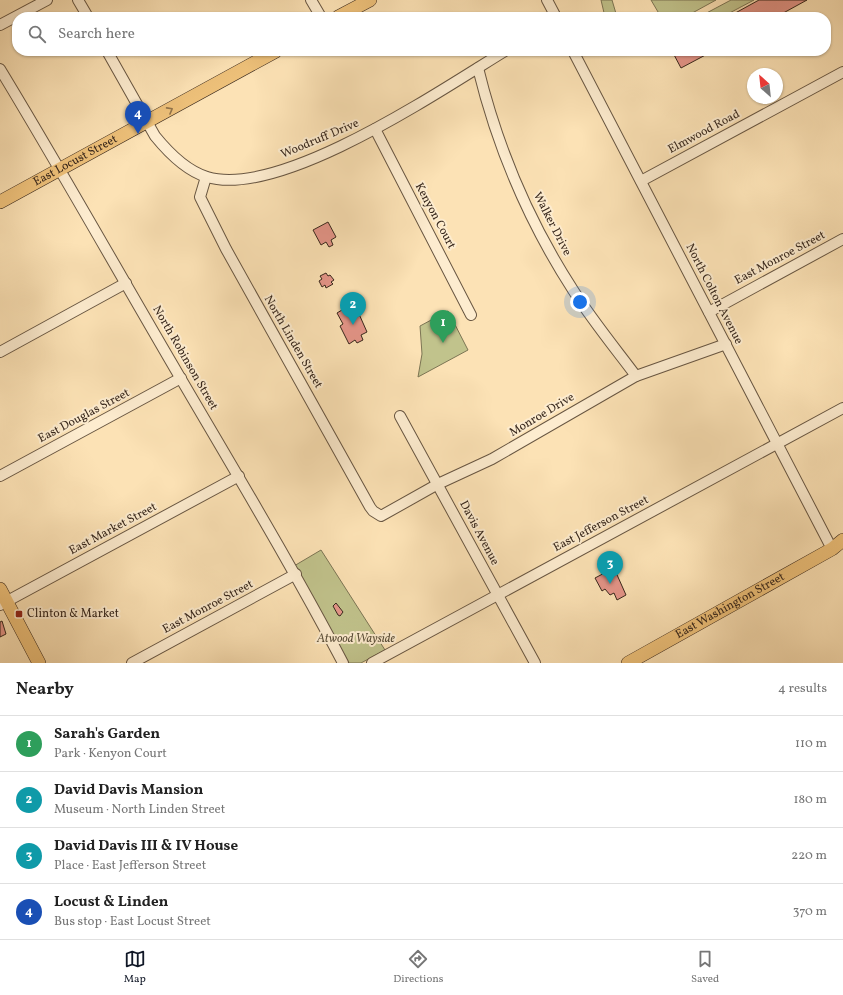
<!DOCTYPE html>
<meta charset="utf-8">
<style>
body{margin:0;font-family:Vollkorn,serif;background:#f6f6f6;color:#222}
.compass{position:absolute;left:747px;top:68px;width:36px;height:36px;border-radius:50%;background:#fff;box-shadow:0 1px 3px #0004;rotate:333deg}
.you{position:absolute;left:580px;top:302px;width:14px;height:14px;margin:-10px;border:3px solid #fff;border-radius:50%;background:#1a73e8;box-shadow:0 0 0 6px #1a73e833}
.badge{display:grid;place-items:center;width:26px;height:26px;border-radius:50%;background:#111827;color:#fff;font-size:13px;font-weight:700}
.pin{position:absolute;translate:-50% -33px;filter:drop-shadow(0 1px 2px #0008)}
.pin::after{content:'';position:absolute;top:21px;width:14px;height:12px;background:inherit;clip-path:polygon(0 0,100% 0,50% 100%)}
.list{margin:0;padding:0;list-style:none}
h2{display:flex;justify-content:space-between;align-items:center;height:52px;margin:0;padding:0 16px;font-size:17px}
h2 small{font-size:13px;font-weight:400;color:#767676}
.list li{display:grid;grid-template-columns:26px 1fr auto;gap:12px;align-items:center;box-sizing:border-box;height:56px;padding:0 16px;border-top:1px solid #e0e0e0}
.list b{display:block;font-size:15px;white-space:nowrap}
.list p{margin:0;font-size:13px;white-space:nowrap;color:#767676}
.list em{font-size:13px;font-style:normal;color:#767676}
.icon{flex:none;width:22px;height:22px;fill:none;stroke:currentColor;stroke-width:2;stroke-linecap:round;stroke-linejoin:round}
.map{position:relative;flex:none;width:843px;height:663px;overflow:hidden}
.search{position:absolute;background:#fff;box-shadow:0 1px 3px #0004;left:12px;right:12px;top:12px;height:44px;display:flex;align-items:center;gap:10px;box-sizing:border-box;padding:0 14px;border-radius:16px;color:#767676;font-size:15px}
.sheet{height:276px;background:#fff}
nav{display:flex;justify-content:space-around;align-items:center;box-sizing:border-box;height:56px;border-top:1px solid #e0e0e0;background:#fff;font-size:11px;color:#767676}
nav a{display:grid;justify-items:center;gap:2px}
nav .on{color:#111827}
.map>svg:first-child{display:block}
.green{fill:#c1c38c;stroke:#7c7554}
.building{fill:#e59589;stroke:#37271c}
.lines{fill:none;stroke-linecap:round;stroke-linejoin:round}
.minor-casing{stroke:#685642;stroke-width:12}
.major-casing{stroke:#37271c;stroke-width:14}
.minor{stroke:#fdeccf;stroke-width:10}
.major{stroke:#eec17a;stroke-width:13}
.oneway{stroke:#92744b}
.poi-dot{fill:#8f2418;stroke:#fdeccf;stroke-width:1.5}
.labels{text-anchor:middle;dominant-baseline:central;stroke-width:4;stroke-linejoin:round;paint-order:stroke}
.street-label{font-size:12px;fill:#37271c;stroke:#fdeccf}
.poi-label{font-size:12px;fill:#37271c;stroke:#fdeccf;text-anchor:start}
.park-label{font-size:12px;font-style:italic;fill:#5a4e38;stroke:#fdeccf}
</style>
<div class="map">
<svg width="843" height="663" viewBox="0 0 843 663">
<rect width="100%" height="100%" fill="#fce2b5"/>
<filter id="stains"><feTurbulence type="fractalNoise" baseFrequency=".005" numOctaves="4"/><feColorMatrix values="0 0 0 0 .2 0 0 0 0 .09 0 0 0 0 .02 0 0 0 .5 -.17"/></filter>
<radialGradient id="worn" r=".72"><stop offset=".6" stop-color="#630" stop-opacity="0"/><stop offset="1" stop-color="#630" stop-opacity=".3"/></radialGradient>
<g class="green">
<polygon points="601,0 612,0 617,17 605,17"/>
<polygon points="651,0 716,0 685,17 661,17"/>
<polygon points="731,0 754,0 722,17 699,17"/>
<polygon points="448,311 468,350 418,377 422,354 420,326"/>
<polygon points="321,550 385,650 361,663 349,663 294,566"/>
</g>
<g class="building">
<polygon points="759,0 807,0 776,17 728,17"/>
<polygon points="672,51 713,51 681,68"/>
<polygon points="328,222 336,237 331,240 333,245 329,247 326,242 321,245 313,230"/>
<polygon points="326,273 328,276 330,275 334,280 331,282 333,284 326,288 325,285 322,287 319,281 322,279 320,276"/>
<polygon points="347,307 351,315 355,313 356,315 359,314 367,332 361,335 363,340 357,343 355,340 349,344 340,326 343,324 337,313"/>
<polygon points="614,568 626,595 617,600 614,593 610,595 605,589 602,591 595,578"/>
<polygon points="336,603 343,612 340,616 338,615 333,606"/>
<polygon points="2,621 6,634 0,637 0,622"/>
</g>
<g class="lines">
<defs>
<g id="minor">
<polyline points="78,0 88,17"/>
<polyline points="311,0 321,17"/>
<polyline points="547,0 556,17"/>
<polyline points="0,25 47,0"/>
<path d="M107,51L155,136C168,152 187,171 207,177C281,199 441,90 505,51"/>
<polyline points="573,51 832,549"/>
<path d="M478,68C497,146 529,222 573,290C592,320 615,348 636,376"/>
<path d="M0,69C62,171 120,275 181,379C236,473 292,566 343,663"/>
<polyline points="375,129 471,315"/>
<polyline points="206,177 200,197 226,249 370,507 373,511 381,516 438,484 492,459 636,376 726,344"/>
<polyline points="641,181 843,72"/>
<polyline points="709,312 843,239"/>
<polyline points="0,352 126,283"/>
<polyline points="400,416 535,663"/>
<polyline points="0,476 181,378"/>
<polyline points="0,605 239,476"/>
<polyline points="132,663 296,574"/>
<polyline points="372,663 843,408"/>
</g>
<g id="major">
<polyline points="338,17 370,0"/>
<path id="s1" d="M0,202L276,51"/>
<polyline points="0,589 39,663"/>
<path id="s2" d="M628,663L832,549L843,540"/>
</g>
</defs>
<use href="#minor" class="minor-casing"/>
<use href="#major" class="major-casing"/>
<use href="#minor" class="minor"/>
<use href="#major" class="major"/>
</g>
<defs><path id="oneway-chevron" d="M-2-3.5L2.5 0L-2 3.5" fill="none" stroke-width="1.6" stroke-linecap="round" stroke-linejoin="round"/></defs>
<use class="oneway" href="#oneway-chevron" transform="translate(170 110) rotate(-29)"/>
<rect class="poi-dot" x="15" y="610" width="8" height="8" rx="2"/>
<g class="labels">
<g class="street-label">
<text transform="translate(704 132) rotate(-28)">Elmwood Road</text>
<text transform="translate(320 139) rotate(-23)">Woodruff Drive</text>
<text stroke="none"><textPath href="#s1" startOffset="86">East Locust Street</textPath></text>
<text transform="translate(435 216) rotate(62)">Kenyon Court</text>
<text transform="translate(552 224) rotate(63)">Walker Drive</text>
<text transform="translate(780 258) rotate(-28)">East Monroe Street</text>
<text transform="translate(714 294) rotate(63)">North Colton Avenue</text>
<text transform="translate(293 342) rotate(60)">North Linden Street</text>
<text transform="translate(185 358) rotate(60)">North Robinson Street</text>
<text transform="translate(542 415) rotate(-31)">Monroe Drive</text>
<text transform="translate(84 416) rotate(-28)">East Douglas Street</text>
<text transform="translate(601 524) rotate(-28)">East Jefferson Street</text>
<text transform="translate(113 529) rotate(-28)">East Market Street</text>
<text transform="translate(479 533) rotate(62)">Davis Avenue</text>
<text stroke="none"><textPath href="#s2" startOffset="117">East Washington Street</textPath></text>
<text transform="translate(208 607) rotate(-28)">East Monroe Street</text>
</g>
<g class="poi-label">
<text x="27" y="614">Clinton &amp; Market</text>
</g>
<g class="park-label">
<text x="356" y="639">Atwood Wayside</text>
</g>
</g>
<rect width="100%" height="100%" filter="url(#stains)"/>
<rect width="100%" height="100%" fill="url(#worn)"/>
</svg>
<svg class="compass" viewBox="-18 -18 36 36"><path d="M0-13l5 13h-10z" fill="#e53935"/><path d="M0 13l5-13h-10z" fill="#767676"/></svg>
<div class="you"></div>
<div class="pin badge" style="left:443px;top:343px;background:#2e9e5b">1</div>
<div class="pin badge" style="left:353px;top:325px;background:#0f9aa8">2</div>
<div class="pin badge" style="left:610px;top:584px;background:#0f9aa8">3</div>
<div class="pin badge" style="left:138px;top:134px;background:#1a4fb4">4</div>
<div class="search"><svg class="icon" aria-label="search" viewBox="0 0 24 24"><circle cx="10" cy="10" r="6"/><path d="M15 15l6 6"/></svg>Search here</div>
</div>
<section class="sheet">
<h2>Nearby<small>4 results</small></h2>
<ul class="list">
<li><span class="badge" style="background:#2e9e5b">1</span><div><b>Sarah's Garden</b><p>Park · Kenyon Court</p></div><em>110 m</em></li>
<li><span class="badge" style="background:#0f9aa8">2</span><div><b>David Davis Mansion</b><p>Museum · North Linden Street</p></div><em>180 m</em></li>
<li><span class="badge" style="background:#0f9aa8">3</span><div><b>David Davis III &amp; IV House</b><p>Place · East Jefferson Street</p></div><em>220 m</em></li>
<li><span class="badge" style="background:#1a4fb4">4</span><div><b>Locust &amp; Linden</b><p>Bus stop · East Locust Street</p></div><em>370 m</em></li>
</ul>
</section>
<nav>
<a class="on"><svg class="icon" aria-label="map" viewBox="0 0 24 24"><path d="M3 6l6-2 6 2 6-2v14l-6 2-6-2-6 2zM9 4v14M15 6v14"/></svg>Map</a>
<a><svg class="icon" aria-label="directions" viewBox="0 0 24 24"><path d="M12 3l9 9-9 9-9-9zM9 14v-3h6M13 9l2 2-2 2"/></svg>Directions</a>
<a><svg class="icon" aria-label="saved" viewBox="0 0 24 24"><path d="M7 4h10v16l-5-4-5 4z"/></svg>Saved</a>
</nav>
